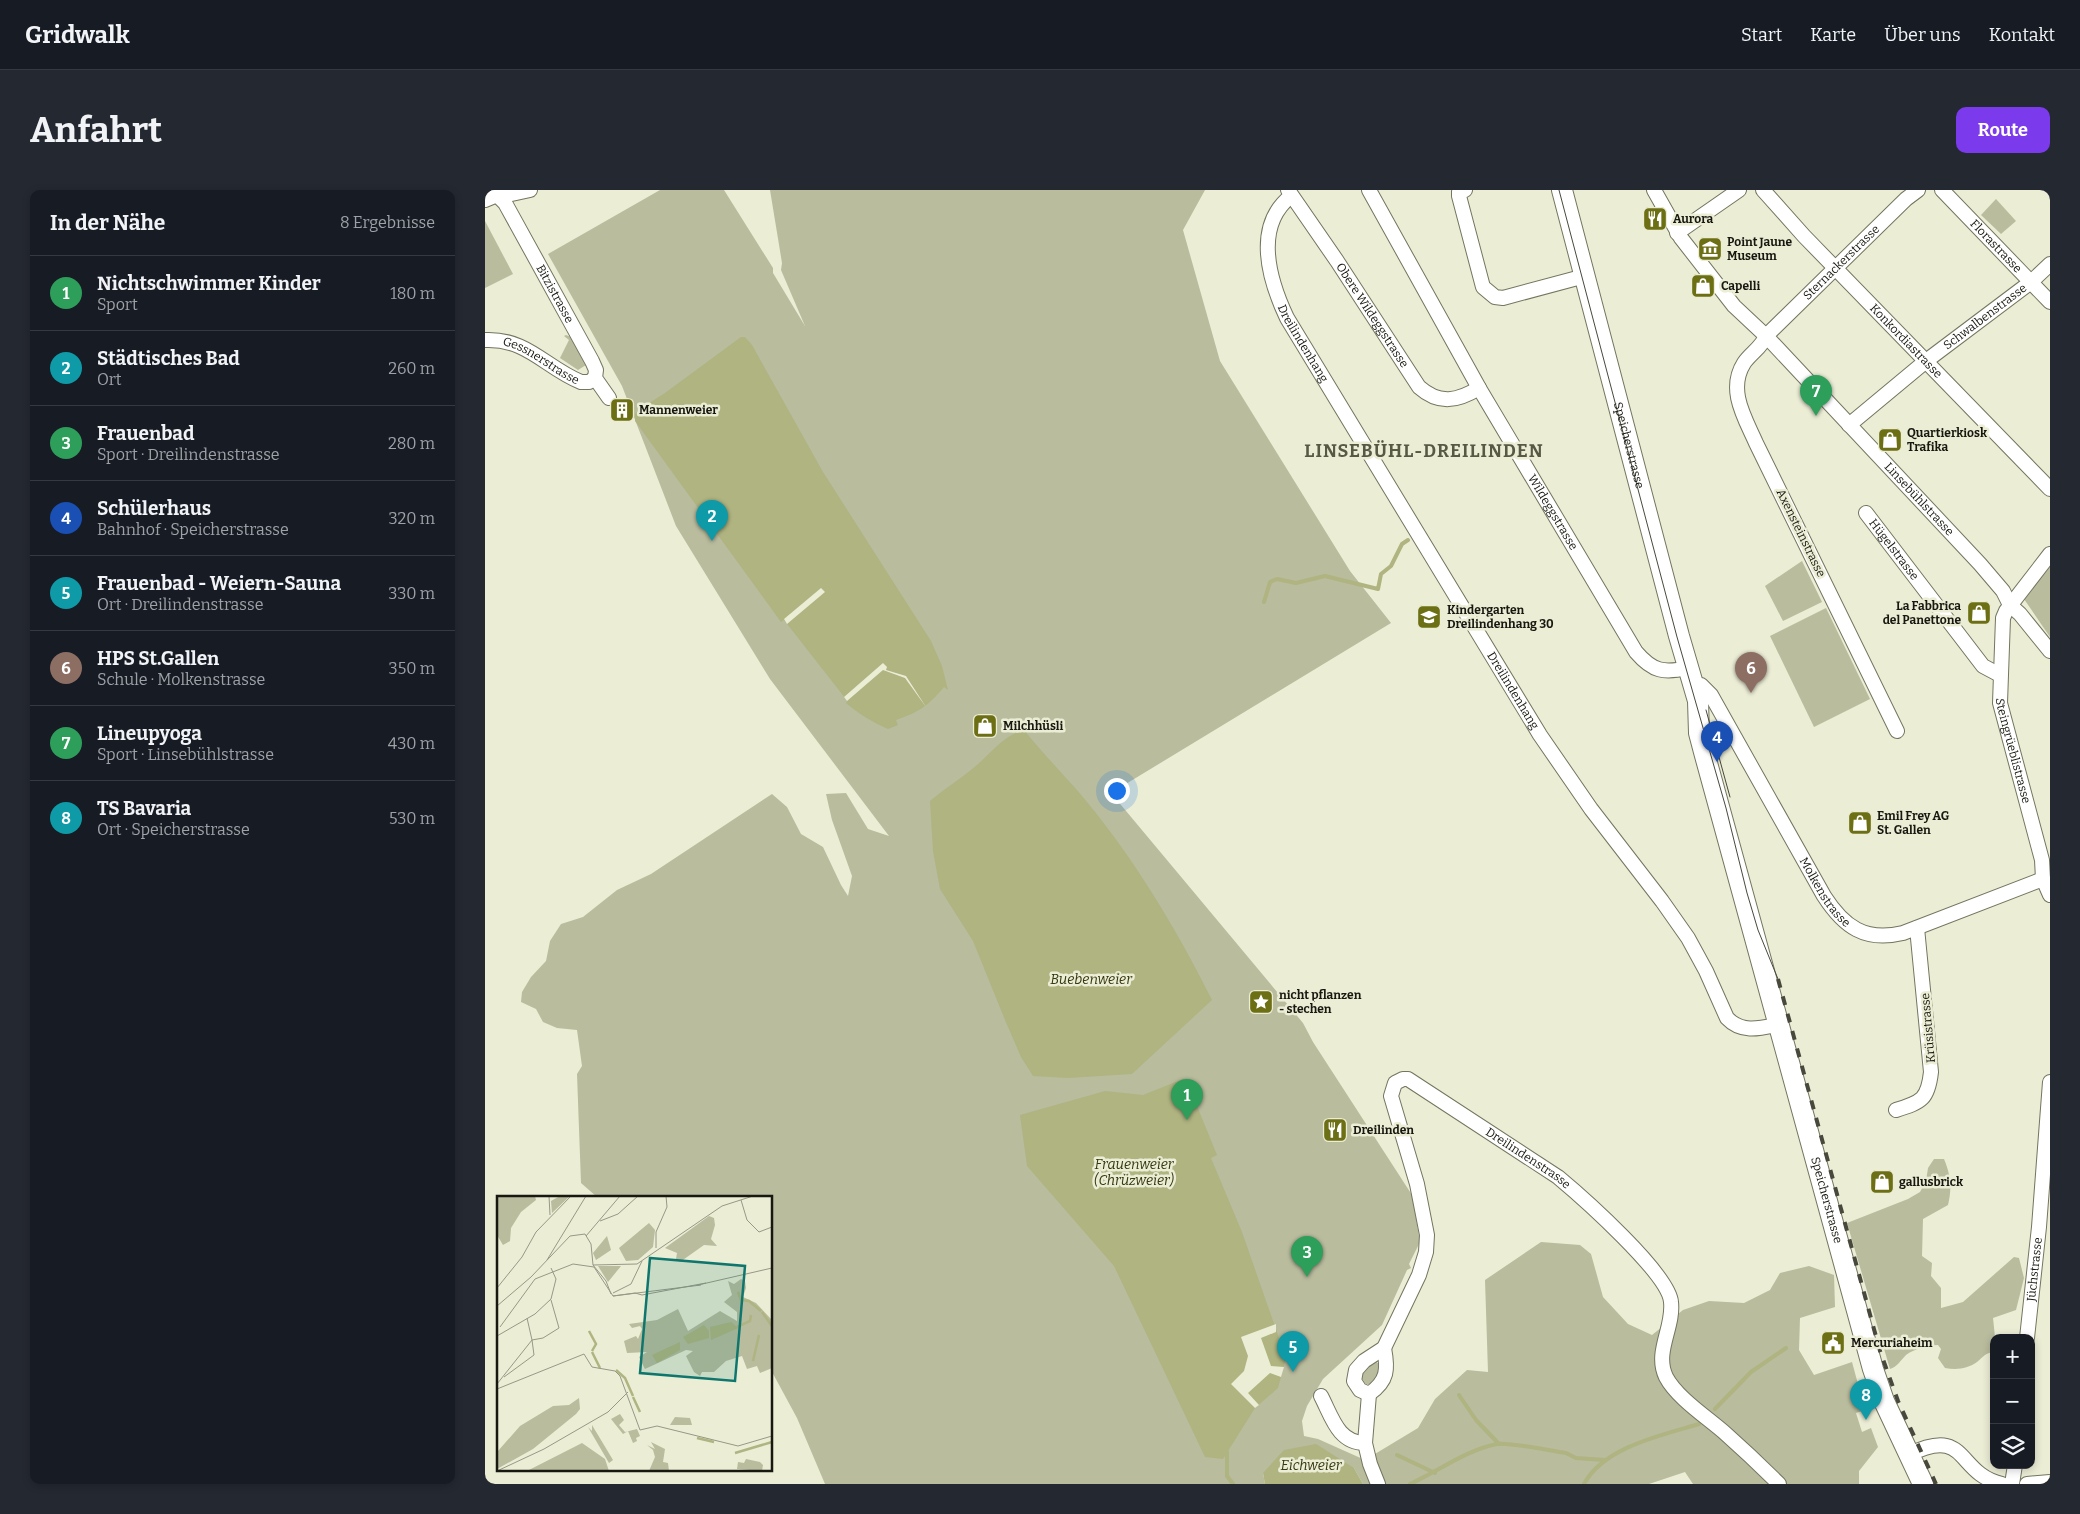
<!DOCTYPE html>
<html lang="de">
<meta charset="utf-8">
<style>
body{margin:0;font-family:Bitter,serif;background:#242831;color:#f1f3f6}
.controls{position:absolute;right:15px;bottom:15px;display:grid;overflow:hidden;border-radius:10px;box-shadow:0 2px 8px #0003}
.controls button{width:45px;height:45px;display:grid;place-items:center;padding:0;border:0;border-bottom:1px solid #363941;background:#171b24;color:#f1f3f6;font:25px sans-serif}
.you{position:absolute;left:631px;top:600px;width:18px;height:18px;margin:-12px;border:4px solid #fff;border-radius:50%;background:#1a73e8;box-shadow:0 0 0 8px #1a73e833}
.badge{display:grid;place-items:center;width:32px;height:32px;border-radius:50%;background:#7c3aed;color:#fff;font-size:16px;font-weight:700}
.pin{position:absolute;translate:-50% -41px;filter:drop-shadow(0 1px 2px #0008)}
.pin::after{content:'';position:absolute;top:26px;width:18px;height:15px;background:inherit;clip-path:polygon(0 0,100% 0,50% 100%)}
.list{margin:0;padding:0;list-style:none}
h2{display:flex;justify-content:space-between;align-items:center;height:65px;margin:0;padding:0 20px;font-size:21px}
h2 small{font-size:16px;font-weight:400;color:#9ea1a6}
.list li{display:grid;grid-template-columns:32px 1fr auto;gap:15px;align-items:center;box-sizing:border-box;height:75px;padding:0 20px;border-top:1px solid #363941}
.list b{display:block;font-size:19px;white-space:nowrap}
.list p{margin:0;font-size:16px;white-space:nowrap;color:#9ea1a6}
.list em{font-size:16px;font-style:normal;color:#9ea1a6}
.icon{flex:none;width:28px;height:28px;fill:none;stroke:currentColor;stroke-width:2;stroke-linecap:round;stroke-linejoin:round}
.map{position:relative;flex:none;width:1565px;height:1294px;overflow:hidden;border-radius:10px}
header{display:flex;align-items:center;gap:30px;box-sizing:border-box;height:70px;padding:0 25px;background:#171b24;border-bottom:1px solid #363941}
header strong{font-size:24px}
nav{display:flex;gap:28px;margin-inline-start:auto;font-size:18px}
.intro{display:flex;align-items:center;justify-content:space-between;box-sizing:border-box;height:120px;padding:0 30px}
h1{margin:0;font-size:35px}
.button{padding:12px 22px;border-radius:10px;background:#7c3aed;color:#fff;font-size:18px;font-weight:700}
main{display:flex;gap:30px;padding:0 30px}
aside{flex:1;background:#171b24;border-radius:10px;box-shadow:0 2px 8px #0003}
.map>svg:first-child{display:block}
.green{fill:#b9bc9d}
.water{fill:#afb481}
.pier{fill:#ebedd5}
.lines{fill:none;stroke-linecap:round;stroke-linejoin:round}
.stream{stroke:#afb481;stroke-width:4}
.street-casing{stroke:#73755f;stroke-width:16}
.secondary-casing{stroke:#73755f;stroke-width:22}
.street{stroke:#fff;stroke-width:14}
.secondary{stroke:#fff;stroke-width:20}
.tram{stroke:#48483d;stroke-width:1}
.rail{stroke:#48483d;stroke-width:4;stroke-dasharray:9 9;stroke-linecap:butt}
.labels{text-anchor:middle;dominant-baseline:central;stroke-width:5;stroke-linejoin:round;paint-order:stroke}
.poi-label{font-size:12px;font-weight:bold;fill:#181810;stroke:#ebedd5;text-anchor:start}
.street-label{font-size:12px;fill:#181810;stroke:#ebedd5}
.water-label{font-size:14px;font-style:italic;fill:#363810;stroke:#ebedd5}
.district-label{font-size:18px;font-weight:bold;letter-spacing:1px;fill:#575945;stroke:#ebedd5}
.inset-river{fill:none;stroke:#afb481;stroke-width:2.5}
.inset-road{fill:none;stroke:#979886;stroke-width:1}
.view{fill:#0f766e;fill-opacity:0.15;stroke:#0f766e;stroke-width:2.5}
.inset-edge{fill:none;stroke:#181810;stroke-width:2.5}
</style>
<header>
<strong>Gridwalk</strong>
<nav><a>Start</a><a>Karte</a><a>Über uns</a><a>Kontakt</a></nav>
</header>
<div class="intro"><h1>Anfahrt</h1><a class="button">Route</a></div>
<main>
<aside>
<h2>In der Nähe<small>8 Ergebnisse</small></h2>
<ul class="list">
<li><span class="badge" style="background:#2e9e5b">1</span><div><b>Nichtschwimmer Kinder</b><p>Sport</p></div><em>180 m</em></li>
<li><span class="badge" style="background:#0f9aa8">2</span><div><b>Städtisches Bad</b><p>Ort</p></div><em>260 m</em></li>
<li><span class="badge" style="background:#2e9e5b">3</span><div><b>Frauenbad</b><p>Sport · Dreilindenstrasse</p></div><em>280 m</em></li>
<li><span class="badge" style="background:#1a4fb4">4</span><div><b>Schülerhaus</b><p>Bahnhof · Speicherstrasse</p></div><em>320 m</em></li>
<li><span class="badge" style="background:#0f9aa8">5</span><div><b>Frauenbad - Weiern-Sauna</b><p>Ort · Dreilindenstrasse</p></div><em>330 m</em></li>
<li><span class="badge" style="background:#8d6e63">6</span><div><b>HPS St.Gallen</b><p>Schule · Molkenstrasse</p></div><em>350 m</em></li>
<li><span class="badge" style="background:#2e9e5b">7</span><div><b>Lineupyoga</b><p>Sport · Linsebühlstrasse</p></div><em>430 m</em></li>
<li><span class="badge" style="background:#0f9aa8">8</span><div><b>TS Bavaria</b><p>Ort · Speicherstrasse</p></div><em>530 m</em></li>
</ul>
</aside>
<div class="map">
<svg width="1565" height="1294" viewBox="0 0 1565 1294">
<rect width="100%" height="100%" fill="#ebedd5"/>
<g class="green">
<polygon points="175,0 239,0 288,78 288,83 320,136 296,80 297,73 285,0 720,0 698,40 735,171 865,381 906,433 626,603 818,833 828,852 927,1005 935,1052 924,1074 926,1078 922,1080 897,1135 838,1189 822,1216 817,1231 819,1246 833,1249 880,1270 933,1238 950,1209 982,1180 1003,1182 1000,1090 1056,1052 1095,1055 1106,1064 1118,1107 1143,1134 1167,1145 1198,1120 1224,1111 1259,1113 1285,1100 1295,1083 1324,1076 1349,1085 1350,1117 1315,1128 1314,1160 1329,1185 1367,1172 1380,1220 1371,1223 1377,1242 1386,1238 1393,1257 1374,1281 1374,1294 1208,1294 1200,1282 1164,1294 878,1294 869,1278 778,1283 780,1294 340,1294 312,1228 286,1180 286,1008 112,1007 96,993 92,884 97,876 92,840 72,838 58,832 51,819 36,812 37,802 46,787 61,771 65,751 76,734 98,727 132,700 166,684 287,604 302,617 316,644 338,657 356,695 363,706 367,686 347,630 341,604 361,603 383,639 404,646 285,489 191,336 137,196 63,64"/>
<polygon points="1511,9 1531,31 1516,44 1496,25"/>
<polygon points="0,31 28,84 0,98"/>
<polygon points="81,145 86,147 101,175 93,180 75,168 84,150 79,146"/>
<polygon points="1317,371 1337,412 1298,431 1280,396"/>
<polygon points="1565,375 1565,447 1539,409"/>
<polygon points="1341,418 1385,509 1329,537 1285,446"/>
<path d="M1449,969H1459C1466,986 1467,998 1463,1015L1438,1029L1437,1066L1447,1073L1446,1086L1456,1098V1118L1478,1112L1529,1067L1534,1068L1539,1088L1531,1120L1508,1128L1510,1147L1512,1148H1509V1162C1500,1163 1498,1167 1492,1172C1482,1179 1472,1180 1460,1178L1453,1168L1456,1159L1453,1155C1443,1155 1429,1159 1421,1165C1416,1170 1412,1177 1405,1179L1362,1033L1423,1009L1435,1002L1441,991L1443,978Z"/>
<polygon points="890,1171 894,1174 893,1187 886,1194 881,1194 876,1187 878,1181"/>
</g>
<g class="water">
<path d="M256,147H260L267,155L338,282L446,451L457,476L463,500L459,497C443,516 434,522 411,530L413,535L403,539C387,532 374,524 361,513L362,511L357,504L299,430L296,432L150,231V224L155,219L180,203Z"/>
<path d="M539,540C556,561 574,580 592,600C646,663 690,736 727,810L647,884L583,888L548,886L536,867L520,830L488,751L455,699L448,661L445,611C458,600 472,591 486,580C504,566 517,546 539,540Z"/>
<polygon points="698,889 701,895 703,894 732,965 726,968 757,1042 801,1168 793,1198 770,1218 738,1269 720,1267 629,1076 542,976 535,925 620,901 658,905"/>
<polygon points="831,1254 869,1278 878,1294 780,1294 778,1283 799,1260"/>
</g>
<g class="pier">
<polygon points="336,398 340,402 302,434 299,429"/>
<polygon points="398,473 402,477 401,480 421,486 441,517 420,488 398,480 362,511 359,507"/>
<polygon points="791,1134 791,1142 776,1148 786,1176 799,1177 796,1187 785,1183 763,1203 774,1215 770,1218 746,1194 759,1181 763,1166 756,1147"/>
</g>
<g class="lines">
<g class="stream">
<polyline points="779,412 785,392 792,389 811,393 840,386 893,399 896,384 906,376 917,354 923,350"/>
<polyline points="974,1205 991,1230 1014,1254"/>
<polyline points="1230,1219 1266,1182 1301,1158"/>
<polyline points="742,1262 742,1286 748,1294"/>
<polyline points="912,1265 950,1283"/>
<path d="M925,1294C954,1281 981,1260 1012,1254C1025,1252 1066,1261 1081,1263L1091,1268L1120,1270"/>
<path d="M1099,1294C1119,1257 1177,1245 1214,1234"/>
</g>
<defs>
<g id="street">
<path id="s1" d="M11,0L12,5L20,13L107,171L111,180L110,188L124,208"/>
<path id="s2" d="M803,0L852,71L934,197C954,215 973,211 994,198"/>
<path id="s3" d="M884,0L994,198L1151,462C1168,482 1179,483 1203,478"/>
<polyline points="980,0 974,2 974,6 998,97 1010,107 1018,108 1100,86"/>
<path id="s4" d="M1169,0L1196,48L1249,116L1281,146L1495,374L1518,401L1525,415L1535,424L1565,461"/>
<path id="s5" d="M1278,0L1319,46L1565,299"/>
<path id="s6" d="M1457,0L1565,112"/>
<path id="s7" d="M806,6C768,36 784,90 802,128L1055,545L1106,619L1177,711L1203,748L1221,781L1242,828C1257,844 1276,838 1295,834"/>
<polyline points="0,10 12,5 22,5 45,0"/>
<polyline points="1192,43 1254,0"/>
<path id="s8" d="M0,150C42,148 61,178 96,192H104L110,188"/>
<path id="s9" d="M1364,235L1441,171L1546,92L1565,74"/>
<path id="s10" d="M1381,323L1498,476L1515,485"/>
<path id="s11" d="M1565,364L1521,421L1518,428L1515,513L1557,670L1558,689L1565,705"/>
<path id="s12" d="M1209,495H1216L1226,505L1339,706C1359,737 1380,752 1418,743L1558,689"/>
<path id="s13" d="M1412,541L1271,253C1260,228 1242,200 1259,173C1266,163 1277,157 1281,146L1421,9L1433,0"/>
<path d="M1411,920C1437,912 1443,909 1446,882L1432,738"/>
<path id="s14" d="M1542,1148L1554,1037L1565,892"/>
<path id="s15" d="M884,1204L875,1200L869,1191L871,1180L879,1171L899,1158L934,1085L941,1062L942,1045L932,994L906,906L910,893L918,889H923L1073,987C1097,1007 1184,1084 1186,1112C1189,1138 1169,1162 1181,1187C1192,1208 1223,1228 1241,1244C1259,1260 1277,1277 1294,1294"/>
<polyline points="884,1204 880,1253 885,1274 893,1294"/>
<path d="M884,1204C903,1191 903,1179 899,1158"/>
<path d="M836,1206C847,1227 853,1253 880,1253"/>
<path d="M1423,1265C1484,1235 1470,1283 1517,1294"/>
<polyline points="1527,1294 1530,1275"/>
<polyline points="1542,1294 1565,1292"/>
</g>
<g id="secondary">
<path id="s16" d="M1077,0L1194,446L1213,511L1214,543L1219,562L1388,1179L1399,1211L1438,1294"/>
</g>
</defs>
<use href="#street" class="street-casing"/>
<use href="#secondary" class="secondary-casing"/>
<use href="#street" class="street"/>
<use href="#secondary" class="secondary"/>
<g class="tram">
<polyline points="1074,0 1192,447 1241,618 1262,703 1273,740 1293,789"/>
<polyline points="1221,520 1245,607"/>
</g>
<polyline class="rail" points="1293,789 1395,1161 1413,1211 1451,1294"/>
</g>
<defs>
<symbol id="restaurant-square" viewBox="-11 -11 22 22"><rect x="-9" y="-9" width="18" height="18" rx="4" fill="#6c6f13" stroke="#ebedd5"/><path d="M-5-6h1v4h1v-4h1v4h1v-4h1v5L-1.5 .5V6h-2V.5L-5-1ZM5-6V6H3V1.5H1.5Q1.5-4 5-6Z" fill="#fff"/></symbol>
<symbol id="museum-square" viewBox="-11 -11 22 22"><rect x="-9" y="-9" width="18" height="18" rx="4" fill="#6c6f13" stroke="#ebedd5"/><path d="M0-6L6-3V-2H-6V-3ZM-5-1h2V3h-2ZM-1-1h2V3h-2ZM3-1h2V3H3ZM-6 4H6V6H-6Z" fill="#fff"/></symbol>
<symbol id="shop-square" viewBox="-11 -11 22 22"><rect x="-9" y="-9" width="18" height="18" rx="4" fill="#6c6f13" stroke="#ebedd5"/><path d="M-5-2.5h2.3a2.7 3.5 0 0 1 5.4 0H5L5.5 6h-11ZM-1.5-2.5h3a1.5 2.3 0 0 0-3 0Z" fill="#fff"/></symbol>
<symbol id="building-square" viewBox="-11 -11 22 22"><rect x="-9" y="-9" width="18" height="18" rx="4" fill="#6c6f13" stroke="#ebedd5"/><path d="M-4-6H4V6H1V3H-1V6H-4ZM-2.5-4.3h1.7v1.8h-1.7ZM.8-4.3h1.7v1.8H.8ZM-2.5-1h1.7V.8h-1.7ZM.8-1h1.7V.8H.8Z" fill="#fff"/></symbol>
<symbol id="school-square" viewBox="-11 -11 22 22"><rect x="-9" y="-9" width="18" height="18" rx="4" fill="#6c6f13" stroke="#ebedd5"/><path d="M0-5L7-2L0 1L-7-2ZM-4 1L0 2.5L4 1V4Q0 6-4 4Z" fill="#fff"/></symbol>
<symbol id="sight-square" viewBox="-11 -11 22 22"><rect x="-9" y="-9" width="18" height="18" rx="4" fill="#6c6f13" stroke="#ebedd5"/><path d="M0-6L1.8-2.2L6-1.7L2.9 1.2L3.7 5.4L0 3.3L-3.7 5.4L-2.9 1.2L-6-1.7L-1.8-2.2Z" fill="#fff"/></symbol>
<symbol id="civic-square" viewBox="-11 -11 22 22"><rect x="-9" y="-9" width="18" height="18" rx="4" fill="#6c6f13" stroke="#ebedd5"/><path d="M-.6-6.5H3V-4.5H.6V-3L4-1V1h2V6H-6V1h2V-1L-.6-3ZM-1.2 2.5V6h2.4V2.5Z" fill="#fff"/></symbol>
</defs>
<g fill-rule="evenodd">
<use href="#restaurant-square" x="1156" y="15" width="28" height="28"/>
<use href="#museum-square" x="1211" y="45" width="28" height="28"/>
<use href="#shop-square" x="1204" y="82" width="28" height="28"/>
<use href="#building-square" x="123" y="206" width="28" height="28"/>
<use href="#shop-square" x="1391" y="236" width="28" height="28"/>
<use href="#shop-square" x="1480" y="409" width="28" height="28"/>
<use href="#school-square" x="930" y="413" width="28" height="28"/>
<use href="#shop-square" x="486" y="522" width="28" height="28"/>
<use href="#shop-square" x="1361" y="619" width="28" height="28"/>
<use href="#sight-square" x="762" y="798" width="28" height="28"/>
<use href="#restaurant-square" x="836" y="926" width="28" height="28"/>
<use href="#shop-square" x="1383" y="978" width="28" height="28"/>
<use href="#civic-square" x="1334" y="1139" width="28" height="28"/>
</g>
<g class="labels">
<g class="poi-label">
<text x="1188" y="29">Aurora</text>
<text x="1242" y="52">Point Jaune<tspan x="1242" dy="14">Museum</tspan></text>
<text x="1236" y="96">Capelli</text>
<text x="154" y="220">Mannenweier</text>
<text x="1422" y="243">Quartierkiosk<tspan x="1422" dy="14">Trafika</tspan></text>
<text x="1476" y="416" text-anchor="end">La Fabbrica<tspan x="1476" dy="14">del Panettone</tspan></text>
<text x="962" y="420">Kindergarten<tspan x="962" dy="14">Dreilindenhang 30</tspan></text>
<text x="518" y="536">Milchhüsli</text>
<text x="1392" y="626">Emil Frey AG<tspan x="1392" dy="14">St. Gallen</tspan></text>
<text x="794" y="805">nicht pflanzen<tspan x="794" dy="14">- stechen</tspan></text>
<text x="868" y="940">Dreilinden</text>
<text x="1414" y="992">gallusbrick</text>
<text x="1366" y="1153">Mercuriaheim</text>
</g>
<g class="street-label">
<text stroke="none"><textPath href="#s6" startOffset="78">Florastrasse</textPath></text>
<text stroke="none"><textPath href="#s13" startOffset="546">Sternackerstrasse</textPath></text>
<text stroke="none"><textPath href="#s1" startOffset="120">Bitzistrasse</textPath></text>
<text stroke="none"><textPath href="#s2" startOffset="151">Obere Wildeggstrasse</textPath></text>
<text stroke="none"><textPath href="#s9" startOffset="174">Schwalbenstrasse</textPath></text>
<text stroke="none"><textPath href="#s5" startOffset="208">Konkordiastrasse</textPath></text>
<text stroke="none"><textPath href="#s7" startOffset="162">Dreilindenhang</textPath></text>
<text stroke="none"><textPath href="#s8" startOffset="61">Gessnerstrasse</textPath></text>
<text stroke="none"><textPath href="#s16" startOffset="264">Speicherstrasse</textPath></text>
<text stroke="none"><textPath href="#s4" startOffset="409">Linsebühlstrasse</textPath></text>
<text stroke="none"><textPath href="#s3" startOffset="371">Wildeggstrasse</textPath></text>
<text transform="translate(1316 343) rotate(64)">Axensteinstrasse</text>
<text stroke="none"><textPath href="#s10" startOffset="46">Hügelstrasse</textPath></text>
<text stroke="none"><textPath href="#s7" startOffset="568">Dreilindenhang</textPath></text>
<text stroke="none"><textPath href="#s11" startOffset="214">Steingrüeblistrasse</textPath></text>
<text stroke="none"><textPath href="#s12" startOffset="249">Molkenstrasse</textPath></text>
<text transform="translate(1443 838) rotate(-95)">Krüsistrasse</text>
<text stroke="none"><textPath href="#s15" startOffset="505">Dreilindenstrasse</textPath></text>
<text stroke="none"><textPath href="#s16" startOffset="1045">Speicherstrasse</textPath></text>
<text stroke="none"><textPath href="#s14" startOffset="69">Jüchstrasse</textPath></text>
</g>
<g class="water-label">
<text x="606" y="789">Buebenweier</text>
<text x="649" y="974">Frauenweier<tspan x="649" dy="16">(Chrüzweier)</tspan></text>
<text x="826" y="1275">Eichweier</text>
</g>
<g class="district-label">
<text x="939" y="261">LINSEBÜHL-DREILINDEN</text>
</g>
</g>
<g transform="translate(12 1006)">
<rect width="275" height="275" fill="#ebedd5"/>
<path d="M0,0H38L39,4L24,16L14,32L13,45L6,49L0,39ZM63,0H73L55,17L54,5ZM212,20L217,22L218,29L214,43L220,50L207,49L183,66L179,63L180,57L168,52ZM152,27L158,34L156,51L141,64L129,65L122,52ZM110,40L114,54L99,64L96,57ZM101,70H124L111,86ZM244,83L248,85L249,92L246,101L259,107L275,124V172L263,177L260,170L250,173L245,160L229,165L217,176H205L203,180L197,176L189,160L196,155L189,154L148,173L142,161L150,156L130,157L127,145L139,140L141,143L145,133L143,130L135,132L132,128L160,124L181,113L191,135L223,115L240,125V116L227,106L235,99L231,85L237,88ZM82,202L83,213L79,218L36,253L0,273L1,255L23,230L56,210L72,209ZM123,218L127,224L122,229L128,236L140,233L143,240L139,242L140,245L136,247L131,235L126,238L114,223ZM178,221L193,222L195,229H173ZM95,229L116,264L112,267L91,231L95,235ZM154,246L168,253L166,266L171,267L172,275H152L158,261L156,254L150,249L158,253ZM85,247L108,263L112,275H30ZM249,263L263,266L266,269L265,275L240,273L241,266L247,267Z" fill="#b9bc9d"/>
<path d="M234,126L241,132L214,144L213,131ZM207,129L212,135V142L191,148L186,141ZM183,146V154L160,167L155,159Z" fill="#afb481"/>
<path class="inset-river" d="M241,96L244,104L252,105L264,115M265,116L275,130M240,131L253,125L254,119M92,135L99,148L95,155M95,156L103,172M256,165L262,139M119,174L128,182L136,200M136,201L143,216M200,242L217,246M238,257L275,246"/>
<path class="inset-road" d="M52,0L53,19M244,4L250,24L262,36L275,31M103,25L121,18L141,0M88,38L94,48L96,69M89,40L123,0M159,52V36L170,11L169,0M50,64L89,0M96,69L140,68L225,10L256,0M96,69L109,85L114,98M201,89L275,72M0,92L25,61L39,36L74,0M116,97L134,88L145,65M116,100L204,89M0,110L34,81L73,40L88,38M3,131L38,83L76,68L97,71L116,100L138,97L145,99L209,87M0,140L38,118L54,103L59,83L54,72M7,181L37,159L35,144L46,142L62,132L54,104M0,188L35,144L30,122M0,193L87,158L95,171L118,175L123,180L143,234L160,230L241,250L275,240M0,275L47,253L111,216L131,196"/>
<path class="view" d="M153,62L248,70L238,185L143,177Z"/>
<rect width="275" height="275" class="inset-edge"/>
</g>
</svg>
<div class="controls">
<button>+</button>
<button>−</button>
<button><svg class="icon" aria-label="layers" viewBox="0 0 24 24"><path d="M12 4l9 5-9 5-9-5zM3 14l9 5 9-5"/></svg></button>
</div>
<div class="you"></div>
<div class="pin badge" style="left:702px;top:930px;background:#2e9e5b">1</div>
<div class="pin badge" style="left:227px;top:351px;background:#0f9aa8">2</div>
<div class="pin badge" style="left:822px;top:1087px;background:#2e9e5b">3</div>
<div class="pin badge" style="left:1232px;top:572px;background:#1a4fb4">4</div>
<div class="pin badge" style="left:808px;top:1182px;background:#0f9aa8">5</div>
<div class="pin badge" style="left:1266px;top:503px;background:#8d6e63">6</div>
<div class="pin badge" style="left:1331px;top:226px;background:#2e9e5b">7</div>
<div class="pin badge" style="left:1381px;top:1230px;background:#0f9aa8">8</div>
</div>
</main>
